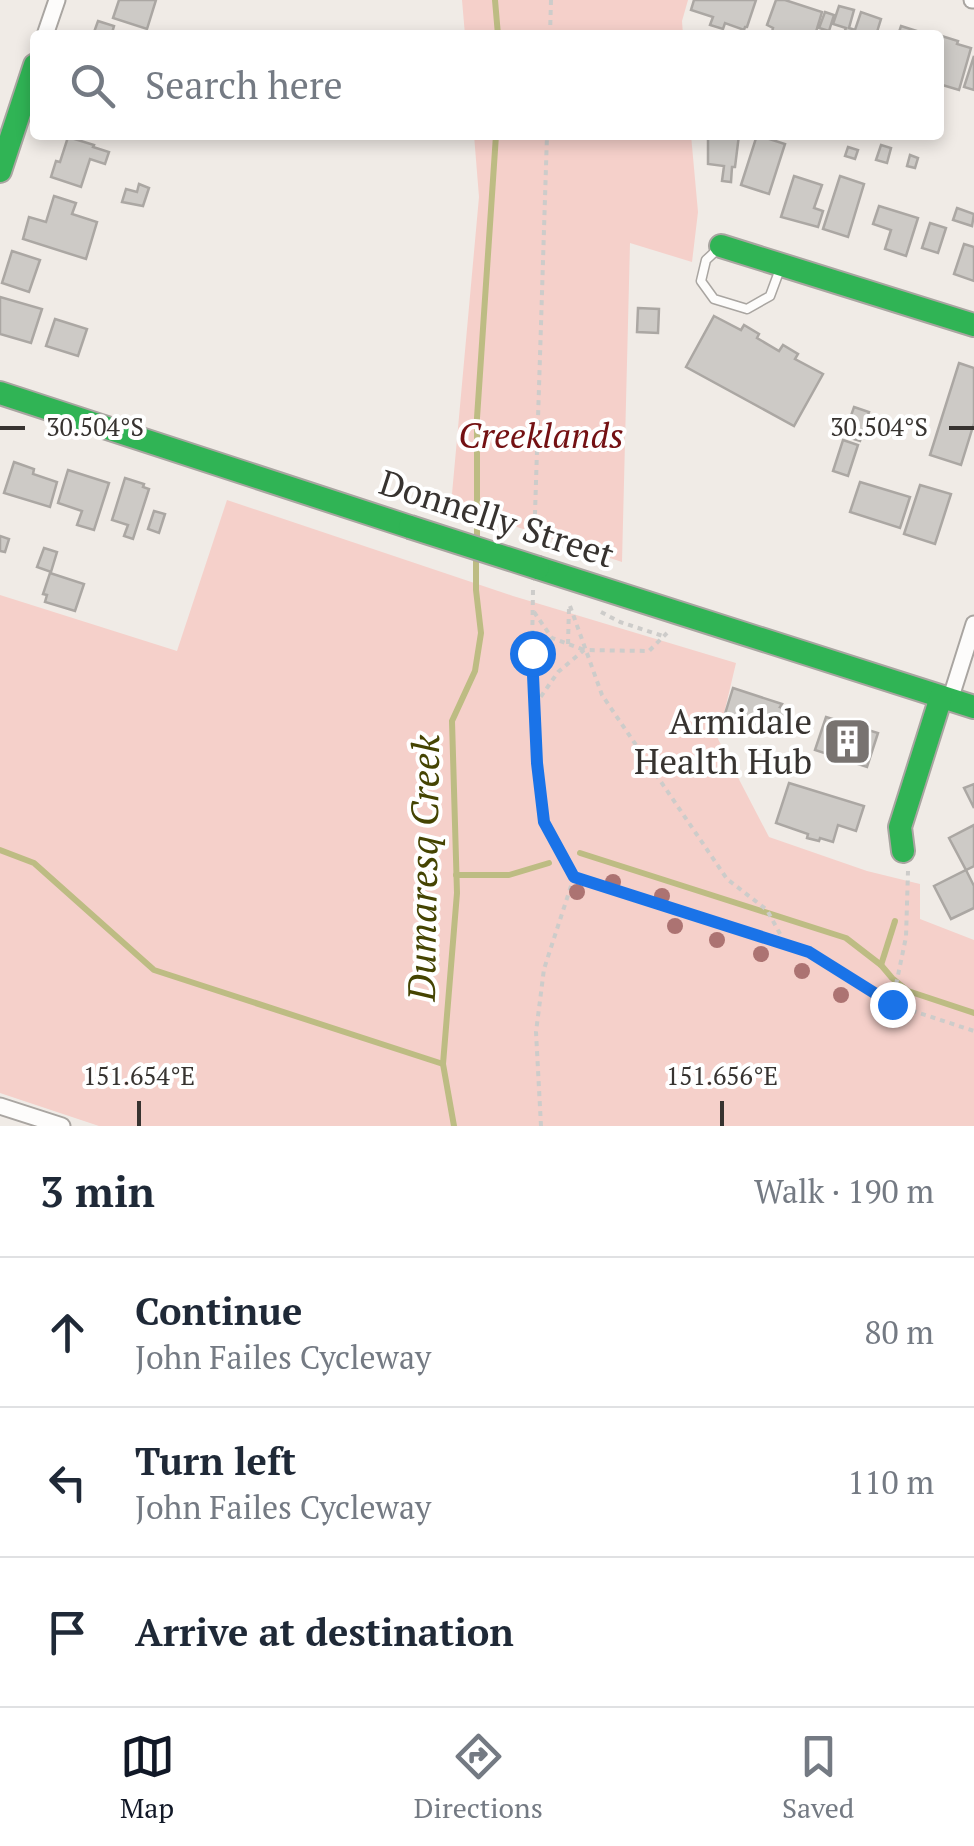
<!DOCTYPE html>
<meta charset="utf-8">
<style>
body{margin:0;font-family:"PT Serif",serif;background:#f6f6f7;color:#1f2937}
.stop{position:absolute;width:30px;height:30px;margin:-22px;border:8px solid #1a73e8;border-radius:50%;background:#fff}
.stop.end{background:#1a73e8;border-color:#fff;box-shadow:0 2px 10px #0008}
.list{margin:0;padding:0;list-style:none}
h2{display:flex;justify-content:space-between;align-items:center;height:130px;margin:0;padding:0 40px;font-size:42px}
h2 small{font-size:32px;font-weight:400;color:#747a83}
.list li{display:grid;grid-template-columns:65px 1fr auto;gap:30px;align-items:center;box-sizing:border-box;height:150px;padding:0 40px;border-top:2px solid #e0e1e3}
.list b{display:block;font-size:38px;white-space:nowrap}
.list p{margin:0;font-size:32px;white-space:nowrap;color:#747a83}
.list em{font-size:32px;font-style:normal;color:#747a83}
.icon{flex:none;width:55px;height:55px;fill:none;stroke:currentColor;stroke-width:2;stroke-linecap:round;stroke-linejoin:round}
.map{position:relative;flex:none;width:974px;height:1126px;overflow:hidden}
.search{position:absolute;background:#fff;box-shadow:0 5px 15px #0003;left:30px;right:30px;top:30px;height:110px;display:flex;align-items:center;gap:25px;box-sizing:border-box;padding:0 35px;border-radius:10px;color:#747a83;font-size:38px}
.sheet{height:580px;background:#fff}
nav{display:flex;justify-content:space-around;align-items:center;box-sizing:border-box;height:140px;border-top:2px solid #e0e1e3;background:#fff;font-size:28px;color:#747a83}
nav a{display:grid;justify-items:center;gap:5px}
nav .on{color:#111827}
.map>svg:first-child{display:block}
.green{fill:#f5d0ca}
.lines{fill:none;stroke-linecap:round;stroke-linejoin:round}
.stream{stroke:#bdbc83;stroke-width:6}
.building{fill:#cdcac6;stroke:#aba7a3;stroke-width:2.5}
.lane-casing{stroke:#a9a5a1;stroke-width:11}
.street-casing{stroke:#a9a5a1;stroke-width:19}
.fast-casing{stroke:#a9a5a1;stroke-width:26}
.path{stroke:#cdccca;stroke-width:4;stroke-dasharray:5 5;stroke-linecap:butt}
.lane{stroke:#fdfcfb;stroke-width:8}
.street{stroke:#fdfcfb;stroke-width:15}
.fast{stroke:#30b455;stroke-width:22}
.fast-bridge-casing{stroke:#a9a5a1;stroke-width:26;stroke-linecap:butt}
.fast-bridge{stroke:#30b455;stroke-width:22}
.tree{fill:#ac7372}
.route{stroke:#1a73e8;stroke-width:12}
.ticks{fill:none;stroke:#373330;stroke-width:4}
.labels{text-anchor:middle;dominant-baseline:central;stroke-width:8;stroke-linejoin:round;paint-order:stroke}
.park-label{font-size:35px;font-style:italic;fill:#741113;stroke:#fff}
.street-label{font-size:35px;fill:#373330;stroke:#fff}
.poi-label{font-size:35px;fill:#373330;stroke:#fff;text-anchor:end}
.water-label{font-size:38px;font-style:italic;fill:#454402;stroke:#fff}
.ticks-label{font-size:25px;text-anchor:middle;fill:#373330;stroke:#fff;stroke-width:8;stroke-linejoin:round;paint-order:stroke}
</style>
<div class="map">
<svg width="974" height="1126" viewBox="0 0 974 1126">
<rect width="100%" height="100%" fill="#f0ebe6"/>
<g class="green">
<polygon points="462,0 688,0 682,21 683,35 465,35"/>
<polygon points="474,135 691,135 698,212 692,262 630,243 622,562 451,505 479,197"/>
<polygon points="227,500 513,596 736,663 718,739 769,837 867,871 920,884 920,919 974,940 974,1126 99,1126 0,1093 0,595 177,651"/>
</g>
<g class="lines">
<g class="stream">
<polyline points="495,0 498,35"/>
<polyline points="477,543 477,418 496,135"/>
<polyline points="0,850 34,863 154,970 443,1064"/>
<polyline points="580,853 846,938 881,965 892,978 908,991 974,1013"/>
<polyline points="456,875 509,875 549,863"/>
<polyline points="881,965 895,921"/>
<polyline points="454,1126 443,1064 457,893 452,721 475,671 481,633 476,590 476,556"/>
</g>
</g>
<g class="building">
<polygon points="119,0 156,0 147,29 113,18"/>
<polygon points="694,0 756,0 747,27 745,27 744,30 725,23 723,29 710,25 713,17 691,10"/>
<polygon points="776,0 785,0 822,12 815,35 783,35 772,32 773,28 767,25"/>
<polygon points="839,6 854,10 849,28 855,30 861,12 881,19 876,35 843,35 846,28 833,24"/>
<polygon points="825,12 834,15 829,31 819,28"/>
<polygon points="98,21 114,26 112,33 118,35 93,35"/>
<polygon points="901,26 926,34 926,35 898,35"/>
<polygon points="932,33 958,41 957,44 971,48 959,90 939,84 939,35 932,35"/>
<polygon points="974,56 974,90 964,87"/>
<polygon points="708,135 739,135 735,167 732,167 731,182 722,181 724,166 708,164"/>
<polygon points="757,135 785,144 769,194 741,185"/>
<polygon points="68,137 94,145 93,147 109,152 105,164 90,159 81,187 51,177 56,161 60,162"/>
<polygon points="881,145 891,148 887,163 876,160"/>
<polygon points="848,147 858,150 855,159 845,156"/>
<polygon points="910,155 918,158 915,168 907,166"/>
<polygon points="794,176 822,185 814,208 823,211 818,227 781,217"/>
<polygon points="840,176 864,184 848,237 823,229"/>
<polygon points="139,184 149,188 143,206 122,202 126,189 137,192"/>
<polygon points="54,196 76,203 72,214 97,222 86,259 23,239 29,217 46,222"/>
<polygon points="879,206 918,218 906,256 885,249 891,230 873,224"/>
<polygon points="957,208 974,214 972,226 953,220"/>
<polygon points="930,223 946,228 938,253 922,248"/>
<polygon points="964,244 974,247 974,281 954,274"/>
<polygon points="12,251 40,260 29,292 2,283"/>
<polygon points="0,297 42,309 31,343 0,334"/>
<polygon points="638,308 659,309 658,333 637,332"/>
<polygon points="714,316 741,330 744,325 759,334 757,338 779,351 783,345 798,354 795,359 823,374 794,426 686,367"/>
<polygon points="55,319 87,329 78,356 46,346"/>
<polygon points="959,363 974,368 974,423 961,465 930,455"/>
<polygon points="854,407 869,412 860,441 844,436"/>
<polygon points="843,440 858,445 848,476 833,471"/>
<polygon points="14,462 34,469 33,474 57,482 50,507 4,493"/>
<polygon points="68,470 109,483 94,530 77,525 82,511 58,503"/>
<polygon points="125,478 144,484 143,487 149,489 133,539 124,536 128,525 112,520"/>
<polygon points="860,482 910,497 900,528 850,512"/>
<polygon points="920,485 951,494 935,544 904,534"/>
<polygon points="154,511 165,514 159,533 148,529"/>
<polygon points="0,536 9,539 5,552 0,551"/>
<polygon points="44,548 57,552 51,572 37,567"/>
<polygon points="50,573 84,584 75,611 45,602 47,595 43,594"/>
<polygon points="733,688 782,704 780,707 789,710 782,732 725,714"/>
<polygon points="826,717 878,733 867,767 815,750"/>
<polygon points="789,783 864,806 856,831 838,825 833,842 820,838 819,841 807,838 808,834 776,823"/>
<polygon points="974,784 974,808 964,788"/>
<polygon points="974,825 974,866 966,870 949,838"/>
<polygon points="966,870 974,886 974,908 951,919 934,886"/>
</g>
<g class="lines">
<defs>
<polyline id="lane" points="719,248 706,260 701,281 714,299 747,309 770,296 780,269"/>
<g id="street">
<polyline points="972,0 974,0"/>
<polyline points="45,35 57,0"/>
<polyline points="950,700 974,624"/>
<polyline points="0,1106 62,1126"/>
</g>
<g id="fast">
<polyline points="0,171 35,65"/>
<polyline points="721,246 974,325"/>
<polyline points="0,393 410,527"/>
<polyline points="538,568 974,707"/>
<polyline points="903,851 900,827 941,697"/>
</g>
</defs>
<use href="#lane" class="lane-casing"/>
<use href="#street" class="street-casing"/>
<use href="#fast" class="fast-casing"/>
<g class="path">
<polyline points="550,35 551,0"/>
<polyline points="534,545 547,135"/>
<polyline points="533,590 532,653 537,763 545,822 574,877 809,952 892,1004 974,1031"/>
<polyline points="570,606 602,695 727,879 767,910 785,943"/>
<polyline points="534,612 552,638 584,650"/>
<polyline points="601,612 620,622 666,637"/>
<polyline points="568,644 569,607"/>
<polyline points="535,705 558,672 584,650 649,651 667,633"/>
<polyline points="892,1004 906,937 908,871"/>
<polyline points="541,1126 536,1032 544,969 574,877"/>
</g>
<use href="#lane" class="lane"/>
<use href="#street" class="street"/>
<use href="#fast" class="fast"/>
<defs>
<polyline id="fast-bridge" points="410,527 538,568"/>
</defs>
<use href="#fast-bridge" class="fast-bridge-casing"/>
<use href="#fast-bridge" class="fast-bridge"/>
</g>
<g class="tree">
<circle cx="613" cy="882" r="8"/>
<circle cx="577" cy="892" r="8"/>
<circle cx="662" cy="896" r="8"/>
<circle cx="675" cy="926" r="8"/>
<circle cx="717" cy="940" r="8"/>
<circle cx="761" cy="954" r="8"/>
<circle cx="802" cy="971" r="8"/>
<circle cx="841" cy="995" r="8"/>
</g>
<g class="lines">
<polyline class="route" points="532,653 537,763 544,822 574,877 809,952 892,1004"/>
</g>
<path class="ticks" d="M0,428H25M949,428H974M139,1101V1126M722,1101V1126"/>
<defs>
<symbol id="building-square" viewBox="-11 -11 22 22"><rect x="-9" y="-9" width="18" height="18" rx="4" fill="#787370" stroke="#fff"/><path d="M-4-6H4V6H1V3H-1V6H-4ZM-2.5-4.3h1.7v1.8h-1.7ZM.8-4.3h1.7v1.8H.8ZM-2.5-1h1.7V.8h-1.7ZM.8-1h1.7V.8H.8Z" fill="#fff"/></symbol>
</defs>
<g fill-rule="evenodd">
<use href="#building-square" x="820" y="714" width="55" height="55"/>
</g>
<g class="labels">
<g class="park-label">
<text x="541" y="435">Creeklands</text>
</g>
<g class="street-label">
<text transform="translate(497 518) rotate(18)">Donnelly Street</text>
</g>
<g class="poi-label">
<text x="812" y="721">Armidale<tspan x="812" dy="40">Health Hub</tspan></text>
</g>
<g class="water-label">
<text transform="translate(423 868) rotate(-89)">Dumaresq Creek</text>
</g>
</g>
<g class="ticks-label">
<text x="95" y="436">30.504°S</text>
<text x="879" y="436">30.504°S</text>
<text x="139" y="1085">151.654°E</text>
<text x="722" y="1085">151.656°E</text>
</g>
</svg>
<div class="stop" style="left:532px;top:653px"></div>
<div class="stop end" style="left:892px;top:1004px"></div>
<div class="search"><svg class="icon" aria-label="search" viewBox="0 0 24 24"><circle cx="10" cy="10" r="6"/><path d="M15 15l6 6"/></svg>Search here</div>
</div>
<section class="sheet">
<h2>3 min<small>Walk · 190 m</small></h2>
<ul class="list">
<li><svg class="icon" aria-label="ahead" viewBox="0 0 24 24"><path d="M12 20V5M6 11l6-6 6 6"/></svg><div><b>Continue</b><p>John Failes Cycleway</p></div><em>80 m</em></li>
<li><svg class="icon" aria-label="left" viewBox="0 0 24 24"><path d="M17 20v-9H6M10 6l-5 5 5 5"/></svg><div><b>Turn left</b><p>John Failes Cycleway</p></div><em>110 m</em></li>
<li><svg class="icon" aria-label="arrive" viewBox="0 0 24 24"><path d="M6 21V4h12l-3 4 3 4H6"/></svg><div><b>Arrive at destination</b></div></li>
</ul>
</section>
<nav>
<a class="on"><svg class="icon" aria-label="map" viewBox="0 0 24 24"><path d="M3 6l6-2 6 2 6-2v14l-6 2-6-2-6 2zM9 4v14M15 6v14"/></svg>Map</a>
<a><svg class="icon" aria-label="directions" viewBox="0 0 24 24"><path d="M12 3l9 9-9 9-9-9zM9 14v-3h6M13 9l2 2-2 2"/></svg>Directions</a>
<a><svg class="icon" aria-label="saved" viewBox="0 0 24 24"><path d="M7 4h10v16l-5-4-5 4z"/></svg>Saved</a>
</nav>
